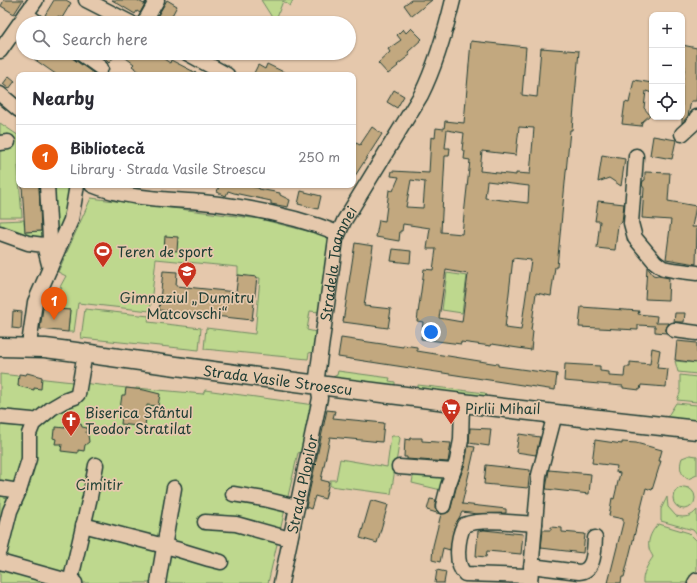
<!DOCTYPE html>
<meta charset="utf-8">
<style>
body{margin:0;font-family:"Playpen Sans",sans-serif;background:#f2f2f3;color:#2b2b33}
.controls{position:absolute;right:12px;top:12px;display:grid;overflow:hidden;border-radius:8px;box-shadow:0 1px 3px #0004}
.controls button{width:36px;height:36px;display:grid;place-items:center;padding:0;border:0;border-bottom:1px solid #e1e1e2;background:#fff;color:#2b2b33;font:20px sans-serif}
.you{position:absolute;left:431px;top:332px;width:14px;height:14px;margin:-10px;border:3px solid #fff;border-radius:50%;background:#1a73e8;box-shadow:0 0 0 6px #1a73e833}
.badge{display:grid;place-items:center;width:26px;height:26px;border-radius:50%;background:#ea580c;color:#fff;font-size:13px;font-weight:700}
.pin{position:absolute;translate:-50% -33px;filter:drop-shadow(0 1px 2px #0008)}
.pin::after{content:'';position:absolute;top:21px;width:14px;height:12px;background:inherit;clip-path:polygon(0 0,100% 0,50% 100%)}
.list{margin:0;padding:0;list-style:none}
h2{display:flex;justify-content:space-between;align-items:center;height:52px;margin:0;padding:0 16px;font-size:17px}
h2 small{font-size:13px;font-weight:400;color:#7c7c81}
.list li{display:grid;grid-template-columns:26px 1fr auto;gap:12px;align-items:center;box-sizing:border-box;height:64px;padding:0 16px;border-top:1px solid #e1e1e2}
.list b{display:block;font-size:15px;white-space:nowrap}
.list p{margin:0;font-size:13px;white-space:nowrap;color:#7c7c81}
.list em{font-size:13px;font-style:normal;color:#7c7c81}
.icon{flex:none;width:22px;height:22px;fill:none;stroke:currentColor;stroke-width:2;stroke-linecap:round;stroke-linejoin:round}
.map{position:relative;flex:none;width:697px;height:583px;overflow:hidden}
.search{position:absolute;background:#fff;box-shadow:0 1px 3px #0004;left:16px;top:16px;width:340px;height:44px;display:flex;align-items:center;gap:10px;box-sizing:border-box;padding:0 14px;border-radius:22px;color:#7c7c81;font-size:15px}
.panel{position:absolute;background:#fff;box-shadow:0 1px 3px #0004;left:16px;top:72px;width:340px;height:116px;border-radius:8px}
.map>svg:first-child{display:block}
.green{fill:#bed88e;stroke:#6e8a61}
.building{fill:#c2a87f;stroke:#1f3d34;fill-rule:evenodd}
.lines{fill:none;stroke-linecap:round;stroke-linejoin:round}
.minor-casing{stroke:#1f3d34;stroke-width:17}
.major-casing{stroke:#1f3d34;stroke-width:21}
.minor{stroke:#e5c8ac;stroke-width:14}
.major{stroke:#e5c8ac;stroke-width:18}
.labels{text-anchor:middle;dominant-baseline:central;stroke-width:3.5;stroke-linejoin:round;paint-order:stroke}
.poi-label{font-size:14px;fill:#1f3d34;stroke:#e5c8ac;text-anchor:start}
.street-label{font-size:14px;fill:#1f3d34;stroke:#e5c8ac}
.park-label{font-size:14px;fill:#274538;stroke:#e5c8ac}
</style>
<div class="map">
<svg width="697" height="583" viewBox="0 0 697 583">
<rect width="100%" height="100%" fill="#e5c8ac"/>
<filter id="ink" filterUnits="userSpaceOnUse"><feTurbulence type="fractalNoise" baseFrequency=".025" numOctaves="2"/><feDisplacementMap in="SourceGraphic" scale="8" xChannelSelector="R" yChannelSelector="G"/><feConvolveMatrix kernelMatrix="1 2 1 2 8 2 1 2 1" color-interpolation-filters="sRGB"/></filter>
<g filter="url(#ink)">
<g class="green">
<polygon points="261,0 293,0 290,6 283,1 275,22"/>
<polygon points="0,123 19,136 19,165 18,166 22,217 0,217"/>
<polygon points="50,185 68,185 69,205 52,249"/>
<polygon points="91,198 260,219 330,237 319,312 310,311 307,330 316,332 313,352 309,353 308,359 204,349 206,328 255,334 260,278 238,275 238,267 156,259 150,311 78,303 74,332 68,332 70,310 40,307 43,305 53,302 56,294 58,294 62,288 60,287 66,276 58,272"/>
<polygon points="24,220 25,232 47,231 45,239 40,242 0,229 0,221"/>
<polygon points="447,273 467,276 462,313 442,310"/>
<polygon points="85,309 149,316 148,322 201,328 199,350 81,338"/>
<polygon points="675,361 697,363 697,374 678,372"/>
<polygon points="338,371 390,378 389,381 395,382 395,387 343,381 338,378 333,377 337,375"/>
<polygon points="0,374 136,389 136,388 203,394 205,390 314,405 302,451 298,453 268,583 0,583"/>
<polygon points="680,375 697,377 697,402 677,400 680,393"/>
<polygon points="418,385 485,393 487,395 487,399 418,390"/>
<polygon points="676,403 697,405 697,422 666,419"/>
<polygon points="392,436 398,436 400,438 391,494 330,486 330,480 336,480 340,459 387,467 391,437"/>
<path d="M690,455L697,456V475L688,479C680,475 679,466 682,458Z"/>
<polygon points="417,473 439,475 443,479 441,490 412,483 413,477"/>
<circle cx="684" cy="498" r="11"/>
<path d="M667,497L668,507L676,516C685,518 691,517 697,510V535L693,530L661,521V509Z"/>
<path d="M659,524L689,533L697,541V570L687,583H643C642,574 648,564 653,557C652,554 649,551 649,548C647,540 653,528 659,524Z"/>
</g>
<g class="building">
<polygon points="4,0 23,0 14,14 1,6"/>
<polygon points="54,0 66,0 71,3 62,18 58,16 55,21 45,15"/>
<polygon points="112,0 137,0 144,4 147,0 140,13 137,11 135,14"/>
<polygon points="167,0 177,6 168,23 157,23 154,22"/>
<polygon points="411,0 432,0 412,16 404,5"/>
<polygon points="411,28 422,39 408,52 410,55 397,65 398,66 388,74 378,63 390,52 388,49 401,40 397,35 403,29 406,33"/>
<path d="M471,41L526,47L522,95L537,97L541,48L579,51L572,130H570L557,267H555L551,296L536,293L531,330L533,331L531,350L492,344L491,346L461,342V344L421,339L423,322L417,321L424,269L433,270L436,249H427L430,228L403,224L402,231H400L399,241L376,237L379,220L385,221L389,190L393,191L399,177L391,176L392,171L429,173L431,137L435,138L436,128L444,129L445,121L464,123ZM519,127L534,128L530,174L516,173V175L480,171L482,151L516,155ZM447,130L464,133L462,150L465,151L464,159L470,160L462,234L441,232L445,156H449L450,148H445ZM411,180L425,182L423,208L406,207ZM487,181L529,186L528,203L485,198ZM513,258L531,260L521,330L505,328ZM446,270L468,274L462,322L439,318Z"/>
<polygon points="682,45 697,48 697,94 696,101 691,101 688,116 682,123 682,84 685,66 682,65"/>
<polygon points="38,53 65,53 96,75 57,75 34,59"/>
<polygon points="98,53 117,53 109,63"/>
<polygon points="119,53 155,53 170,63 171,60 200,75 144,75 132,66 134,64"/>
<polygon points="267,64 290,75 253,75 258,65 265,69"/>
<polygon points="9,76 15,81 9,89 3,84"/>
<polygon points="634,80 652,83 652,93 646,91 644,108 650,115 642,122 641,126 622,124 625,102 629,103"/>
<polygon points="394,90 404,96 397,108 387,102"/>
<polygon points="372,127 382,134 353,179 353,147 356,143 360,145"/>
<polygon points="653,136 676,140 672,159 650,155"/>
<polygon points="602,155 625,159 621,186 609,178 598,182"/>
<polygon points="645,172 670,173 668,201 696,206 692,227 697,227 696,264 666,259 671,220 642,218 644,188 642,185 643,181 645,180"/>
<polygon points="22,185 39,185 41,231 25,232"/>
<polygon points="217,185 245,185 259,188 259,189 280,193 280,195 290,200 288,207 271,204 271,201 234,193 228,191 226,196 217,192 219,186"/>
<polygon points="301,191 321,196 318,209 298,204"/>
<polygon points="598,201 624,204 622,222 618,225 615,250 597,248 600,221 595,221"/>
<polygon points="165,236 178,237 177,251 164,250"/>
<polygon points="355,243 373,246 364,306 391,309 388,328 343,322"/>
<polygon points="393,249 411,251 410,263 391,261"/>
<polygon points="647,267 653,275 669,278 668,300 645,299"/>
<polygon points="163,271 177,272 176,286 236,292 238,275 257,277 252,320 159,310"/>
<polygon points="581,307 639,311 638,314 657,316 656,323 669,323 666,329 666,333 655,332 655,326 638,325 638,330 579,327"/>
<polygon points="43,308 70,310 68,332 40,329"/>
<polygon points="13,311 22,312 21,329 12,328"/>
<polygon points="675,313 685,313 684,322 674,322"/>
<polygon points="341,338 403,347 403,345 417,347 417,351 498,364 498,366 557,374 555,390 338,357"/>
<polygon points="677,341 697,343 697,363 675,360"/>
<polygon points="652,348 660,350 657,368 668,369 666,387 641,385 640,390 623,388 623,386 564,381 565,364 600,366 600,371 609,372 609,376 624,377 625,367 630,367 630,362 650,364"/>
<polygon points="27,373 42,377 41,389 34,388 34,390 18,386 19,374 26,375"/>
<polygon points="126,388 144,390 160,394 158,406 147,405 145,427 121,424 122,416 119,416 122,395 125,395"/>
<polygon points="327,410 335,411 333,418 384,423 382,442 330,437 321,480 329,482 325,499 315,496 311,509 306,507"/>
<polygon points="66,422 81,424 82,427 87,428 86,433 88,435 89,442 85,445 84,451 78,450 78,453 61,451 62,444 55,444 56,439 53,438 54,430 56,430 56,427 65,428"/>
<polygon points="470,428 491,429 489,446 469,443"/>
<polygon points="519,434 540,437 536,455 516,452"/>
<polygon points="410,438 422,438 422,441 451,443 448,462 407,459 407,457 404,457 405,439 410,440"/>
<polygon points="595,440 622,444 622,442 636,443 662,450 659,461 661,461 652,490 646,488 624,577 622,577 621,583 608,583 623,523 623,519 609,516 612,498 614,499 620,473 616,472 617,466 592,463"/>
<polygon points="468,446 475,447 462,504 506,509 506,513 477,514 462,512 454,528 450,550 443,548 440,562 432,560 433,546 441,514 449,512 451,508 456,488 465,464"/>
<polygon points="486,465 530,470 528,488 484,484"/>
<polygon points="549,470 591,474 589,494 546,489"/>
<polygon points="430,499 436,500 435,509 440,514 427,510"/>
<polygon points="371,500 388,505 377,543 360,538"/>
<polygon points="551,527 562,528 562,532 585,534 583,553 541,548 543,530 551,530"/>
<polygon points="484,530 523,534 521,554 487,551 486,557 476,556 478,531"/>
<polygon points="437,570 446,572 444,583 435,583"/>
</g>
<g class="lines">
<defs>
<g id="minor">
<polyline points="86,0 131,23"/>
<polyline points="26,14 38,23"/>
<polyline points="144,23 157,0"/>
<polyline points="0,51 36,0"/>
<polyline points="80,53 101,68"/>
<polyline points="187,53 227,75"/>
<polyline points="0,94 19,110"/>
<polyline points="682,134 693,124 697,117"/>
<polyline points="0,143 8,142"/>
<polyline points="636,156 631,223 635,238 655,262 663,268 673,270 697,273"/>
<path d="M92,185C125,199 167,199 202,202C249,207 295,216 338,233"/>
<polyline points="0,233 28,243 44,245 50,268"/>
<polyline points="44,245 49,242 50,238 47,185"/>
<polyline points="674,330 697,333"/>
<polyline points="30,348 30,337 35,302 71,220 77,185"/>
<polyline points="0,417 32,420 35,421"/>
<polyline points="399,467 453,471"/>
<polyline points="0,488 19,491"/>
<polyline points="233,494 264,499 297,507"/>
<polyline points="443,506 448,486 457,461 461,440 462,403"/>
<polyline points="205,522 236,524 290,539"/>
<polyline points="83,525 176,549 209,559 221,562"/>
<polyline points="0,551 10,511 19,491 29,459 29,434 33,424 52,408 64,401 75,397 78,394 85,353"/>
<polyline points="0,562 75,583"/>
<path d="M531,566L579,572C595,571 594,550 595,538"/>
<path d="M530,576L465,574C454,564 458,537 464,525C482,518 516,523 535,524"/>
<polyline points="70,583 90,497 96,465"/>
<polyline points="158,583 174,488"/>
<path id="s1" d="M281,583L320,398L317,377L336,239L344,221L421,95C436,65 445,33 453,0"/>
<polyline points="530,583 539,475 555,414"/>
<polyline points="695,583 697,580"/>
</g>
<g id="major">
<path id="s2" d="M0,347L45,348L69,351C278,381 487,407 697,430"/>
</g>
</defs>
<use href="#minor" class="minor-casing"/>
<use href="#major" class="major-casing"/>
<use href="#minor" class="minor"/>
<use href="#major" class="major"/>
</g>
</g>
<defs>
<symbol id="stadium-pin" viewBox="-11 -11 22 30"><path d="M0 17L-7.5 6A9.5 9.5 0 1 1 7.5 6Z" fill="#c8321e" stroke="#e5c8ac"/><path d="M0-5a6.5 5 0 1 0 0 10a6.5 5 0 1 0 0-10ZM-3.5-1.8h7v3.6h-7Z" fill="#fff"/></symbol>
<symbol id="school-pin" viewBox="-11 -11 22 30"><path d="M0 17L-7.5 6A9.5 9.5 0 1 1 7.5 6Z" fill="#c8321e" stroke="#e5c8ac"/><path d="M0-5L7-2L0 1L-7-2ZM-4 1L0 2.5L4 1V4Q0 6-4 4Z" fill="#fff"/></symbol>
<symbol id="supermarket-pin" viewBox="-11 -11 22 30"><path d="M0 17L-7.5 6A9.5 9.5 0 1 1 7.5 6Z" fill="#c8321e" stroke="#e5c8ac"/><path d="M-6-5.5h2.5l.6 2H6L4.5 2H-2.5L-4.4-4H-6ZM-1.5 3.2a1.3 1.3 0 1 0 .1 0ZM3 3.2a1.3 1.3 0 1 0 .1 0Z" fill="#fff"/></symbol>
<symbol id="church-pin" viewBox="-11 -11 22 30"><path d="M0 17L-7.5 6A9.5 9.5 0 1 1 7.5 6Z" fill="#c8321e" stroke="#e5c8ac"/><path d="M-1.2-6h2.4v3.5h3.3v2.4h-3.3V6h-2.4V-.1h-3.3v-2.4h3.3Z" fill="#fff"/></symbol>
</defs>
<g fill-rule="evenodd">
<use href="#stadium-pin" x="92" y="240" width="22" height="30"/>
<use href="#school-pin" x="176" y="260" width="22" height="30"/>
<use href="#supermarket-pin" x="440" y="397" width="22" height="30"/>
<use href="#church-pin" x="60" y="409" width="22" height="30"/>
</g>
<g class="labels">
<g class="poi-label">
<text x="117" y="251">Teren de sport</text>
<text x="187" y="297" text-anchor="middle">Gimnaziul „Dumitru<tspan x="187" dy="16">Matcovschi“</tspan></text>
<text x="465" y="408">Pirlii Mihail</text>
<text x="85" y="412">Biserica Sfântul<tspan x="85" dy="16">Teodor Stratilat</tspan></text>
</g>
<g class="street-label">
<text stroke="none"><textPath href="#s1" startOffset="326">Stradela Toamnei</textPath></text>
<text stroke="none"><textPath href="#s2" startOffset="280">Strada Vasile Stroescu</textPath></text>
<text stroke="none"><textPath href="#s1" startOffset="101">Strada Plopilor</textPath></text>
</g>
<g class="park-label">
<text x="99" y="484">Cimitir</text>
</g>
</g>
</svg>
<div class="controls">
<button>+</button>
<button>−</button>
<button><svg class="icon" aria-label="locate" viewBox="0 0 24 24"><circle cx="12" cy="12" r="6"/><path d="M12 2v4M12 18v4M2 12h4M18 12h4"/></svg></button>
</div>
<div class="you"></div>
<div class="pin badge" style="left:54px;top:320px">1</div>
<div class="search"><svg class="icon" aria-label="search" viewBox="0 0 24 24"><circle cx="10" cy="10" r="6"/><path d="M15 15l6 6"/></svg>Search here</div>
<section class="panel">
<h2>Nearby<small></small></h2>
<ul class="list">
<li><span class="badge">1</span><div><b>Bibliotecă</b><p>Library · Strada Vasile Stroescu</p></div><em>250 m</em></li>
</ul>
</section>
</div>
